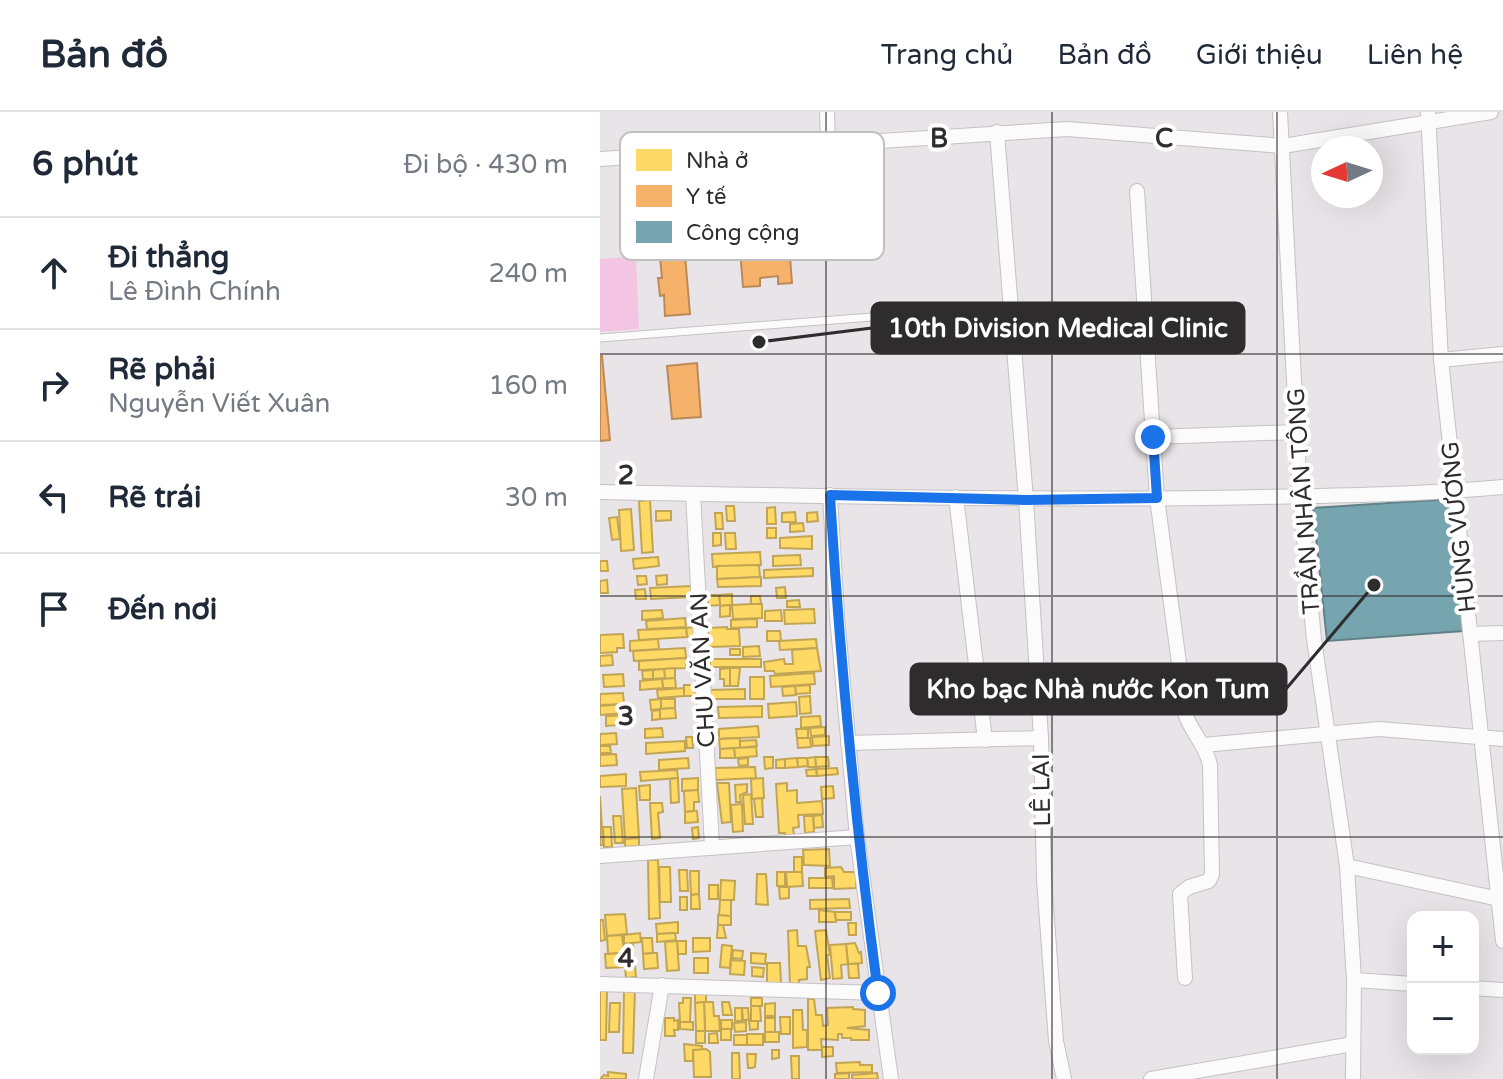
<!DOCTYPE html>
<html lang="vi">
<meta charset="utf-8">
<style>
body{margin:0;font-family:"Varela Round",sans-serif;background:#f2f2f3;color:#1f2937}
.controls{position:absolute;right:24px;bottom:24px;display:grid;overflow:hidden;border-radius:16px;box-shadow:0 8px 32px #0002}
.controls button{width:72px;height:72px;display:grid;place-items:center;padding:0;border:0;border-bottom:2px solid #e0e1e3;background:#fff;color:#1f2937;font:40px sans-serif}
.compass{position:absolute;left:711px;top:24px;width:72px;height:72px;border-radius:50%;background:#fff;box-shadow:0 8px 32px #0002;rotate:266deg}
.stop{position:absolute;width:24px;height:24px;margin:-18px;border:6px solid #1a73e8;border-radius:50%;background:#fff}
.stop.end{background:#1a73e8;border-color:#fff;box-shadow:0 2px 8px #0008}
.list{margin:0;padding:0;list-style:none}
h2{display:flex;justify-content:space-between;align-items:center;height:104px;margin:0;padding:0 32px;font-size:34px}
h2 small{font-size:26px;font-weight:400;color:#747a83}
.list li{display:grid;grid-template-columns:52px 1fr auto;gap:24px;align-items:center;box-sizing:border-box;height:112px;padding:0 32px;border-top:2px solid #e0e1e3}
.list b{display:block;font-size:30px;white-space:nowrap}
.list p{margin:0;font-size:26px;white-space:nowrap;color:#747a83}
.list em{font-size:26px;font-style:normal;color:#747a83}
.icon{flex:none;width:44px;height:44px;fill:none;stroke:currentColor;stroke-width:2;stroke-linecap:round;stroke-linejoin:round}
.map{position:relative;flex:none;width:903px;height:967px;overflow:hidden}
header{display:flex;align-items:center;gap:48px;box-sizing:border-box;height:112px;padding:0 40px;background:#fff;border-bottom:2px solid #e0e1e3}
header strong{font-size:38px}
nav{display:flex;gap:44px;margin-inline-start:auto;font-size:28px}
main{display:flex}
aside{flex:1;background:#fff}
.map>svg:first-child{display:block}
.green{fill:#f3c5e3}
.homes{fill:#ffd966;stroke:#c1a555;stroke-width:2}
.health{fill:#f6b26b;stroke:#ba8a59;stroke-width:2}
.public{fill:#76a5af;stroke:#618188;stroke-width:2}
.lines{fill:none;stroke-linecap:round;stroke-linejoin:round}
.service-casing{stroke:#c5c1c4;stroke-width:9}
.minor-casing{stroke:#c5c1c4;stroke-width:16}
.service{stroke:#fcfbfb;stroke-width:7}
.minor{stroke:#fcfbfb;stroke-width:14}
.route{stroke:#1a73e8;stroke-width:10}
.grid{fill:none;stroke:#2f2c2e;stroke-width:2;stroke-opacity:0.55}
.labels{text-anchor:middle;dominant-baseline:central;stroke-width:8;stroke-linejoin:round;paint-order:stroke}
.street-label{font-size:24px;fill:#2f2c2e;stroke:#fff}
.key{fill:#fff;stroke:#c1c0c0;stroke-width:2}
.key-label{font-size:22px;fill:#2f2c2e}
.grid-label{font-size:26px;text-anchor:middle;font-weight:bold;fill:#2f2c2e;stroke:#fff;stroke-width:8;stroke-linejoin:round;paint-order:stroke}
.leader{fill:none;stroke:#2f2c2e;stroke-width:3}
.callout-dot{fill:#2f2c2e;stroke:#fff;stroke-width:3}
.callout{fill:#2f2c2e;stroke:#2f2c2e;stroke-width:3}
.callout-label{font-size:26px;text-anchor:middle;font-weight:bold;fill:#fff}
</style>
<header>
<strong>Bản đồ</strong>
<nav><a>Trang chủ</a><a>Bản đồ</a><a>Giới thiệu</a><a>Liên hệ</a></nav>
</header>
<main>
<aside>
<h2>6 phút<small>Đi bộ · 430 m</small></h2>
<ul class="list">
<li><svg class="icon" aria-label="ahead" viewBox="0 0 24 24"><path d="M12 20V5M6 11l6-6 6 6"/></svg><div><b>Đi thẳng</b><p>Lê Đình Chính</p></div><em>240 m</em></li>
<li><svg class="icon" aria-label="right" viewBox="0 0 24 24"><path d="M7 20v-9h11M14 6l5 5-5 5"/></svg><div><b>Rẽ phải</b><p>Nguyễn Viết Xuân</p></div><em>160 m</em></li>
<li><svg class="icon" aria-label="left" viewBox="0 0 24 24"><path d="M17 20v-9H6M10 6l-5 5 5 5"/></svg><div><b>Rẽ trái</b></div><em>30 m</em></li>
<li><svg class="icon" aria-label="arrive" viewBox="0 0 24 24"><path d="M6 21V4h12l-3 4 3 4H6"/></svg><div><b>Đến nơi</b></div></li>
</ul>
</aside>
<div class="map">
<svg width="903" height="967" viewBox="0 0 903 967">
<rect width="100%" height="100%" fill="#e9e4e7"/>
<polygon class="green" points="36,144 39,217 0,220 0,147"/>
<g class="homes">
<polygon points="50,388 53,440 42,441 39,389"/>
<polygon points="126,394 134,394 135,409 127,409"/>
<polygon points="175,395 176,412 167,412 167,396"/>
<polygon points="31,397 34,438 21,439 19,398"/>
<polygon points="56,399 71,399 71,408 56,409"/>
<polygon points="195,400 196,410 182,410 182,401"/>
<polygon points="217,400 218,409 207,410 207,401"/>
<polygon points="115,401 122,401 123,417 116,417"/>
<polygon points="17,405 20,427 12,428 9,406"/>
<polygon points="203,411 204,419 190,420 190,412"/>
<rect x="167" y="416" width="9" height="10"/>
<polygon points="113,421 121,421 121,433 113,434"/>
<polygon points="125,421 135,421 136,437 126,437"/>
<polygon points="212,424 212,437 180,436 180,426"/>
<polygon points="160,440 161,453 113,455 112,442"/>
<polygon points="200,443 201,453 173,454 173,444"/>
<polygon points="58,445 59,454 34,457 33,447"/>
<polygon points="0,449 7,449 8,459 0,459"/>
<polygon points="159,453 160,465 117,467 117,454"/>
<polygon points="213,456 213,464 164,466 164,458"/>
<polygon points="67,463 67,472 57,473 56,464"/>
<polygon points="37,464 46,464 47,472 38,473"/>
<polygon points="161,465 161,474 118,475 117,467"/>
<polygon points="7,468 8,481 0,481 0,469"/>
<polygon points="91,474 92,485 51,487 50,476"/>
<polygon points="185,475 186,486 177,486 176,476"/>
<polygon points="45,477 46,487 36,487 35,478"/>
<polygon points="132,482 132,493 120,494 119,483"/>
<polygon points="108,483 119,483 120,493 108,494"/>
<polygon points="151,484 160,484 161,492 151,492"/>
<polygon points="199,488 200,495 187,495 187,489"/>
<polygon points="151,492 162,492 162,506 133,507 132,493"/>
<polygon points="130,493 130,504 120,505 120,494"/>
<polygon points="214,497 215,511 185,512 184,498"/>
<polygon points="62,498 63,506 42,508 42,499"/>
<polygon points="181,498 182,509 165,509 165,499"/>
<polygon points="85,506 86,515 47,517 46,509"/>
<polygon points="157,507 157,515 131,516 131,508"/>
<polygon points="94,515 95,525 87,525 86,516"/>
<polygon points="127,515 127,517 139,517 140,534 109,535 108,516"/>
<polygon points="86,516 87,525 39,528 38,518"/>
<polygon points="167,519 180,519 181,529 167,529"/>
<polygon points="23,522 24,536 17,536 17,540 0,541 0,523"/>
<polygon points="58,527 59,537 30,539 30,529"/>
<polygon points="216,527 217,536 180,538 179,529"/>
<polygon points="159,534 160,544 143,545 143,535"/>
<polygon points="85,536 86,546 34,549 33,539"/>
<polygon points="217,536 221,559 175,562 174,559 165,559 164,550 184,547 185,552 193,552 192,538"/>
<rect x="130" y="537" width="10" height="6"/>
<polygon points="12,543 13,553 0,554 0,544"/>
<polygon points="86,546 86,556 39,558 39,549"/>
<rect x="110" y="547" width="51" height="8"/>
<polygon points="75,556 75,566 65,567 64,557"/>
<polygon points="130,556 130,574 124,574 124,567 120,567 120,557"/>
<polygon points="130,556 140,556 138,574 130,574"/>
<polygon points="64,557 65,566 53,567 53,558"/>
<polygon points="53,558 53,567 43,567 42,559"/>
<polygon points="214,561 215,572 171,575 170,564"/>
<polygon points="23,562 24,574 4,575 3,563"/>
<rect x="150" y="565" width="14" height="22"/>
<polygon points="75,566 76,576 63,576 62,567"/>
<polygon points="62,567 63,576 40,578 40,569"/>
<rect x="84" y="573" width="11" height="11"/>
<polygon points="210,573 210,581 196,582 195,574"/>
<polygon points="195,574 196,583 183,584 182,575"/>
<polygon points="84,576 84,584 58,586 57,578"/>
<polygon points="145,577 145,587 110,587 110,578"/>
<polygon points="23,581 24,592 0,593 0,582"/>
<polygon points="210,584 211,601 200,602 199,585"/>
<polygon points="61,587 75,587 75,596 61,597"/>
<polygon points="61,587 61,597 51,598 50,588"/>
<polygon points="196,590 197,604 169,606 168,592"/>
<polygon points="24,592 24,601 0,603 0,594"/>
<polygon points="162,594 162,605 119,606 118,595"/>
<polygon points="75,596 76,606 60,607 60,597"/>
<polygon points="60,598 60,607 52,608 52,599"/>
<polygon points="28,603 29,612 6,614 6,604"/>
<polygon points="220,604 221,614 201,616 201,605"/>
<polygon points="158,614 159,625 119,627 119,617"/>
<polygon points="225,615 225,623 211,624 210,616"/>
<polygon points="62,616 63,625 45,626 45,617"/>
<polygon points="196,617 208,617 208,626 197,626"/>
<polygon points="16,621 17,632 0,633 0,622"/>
<polygon points="229,624 229,633 213,634 212,625"/>
<polygon points="86,625 92,625 93,636 87,636"/>
<polygon points="140,626 140,636 120,637 119,627"/>
<polygon points="197,626 210,626 211,635 198,636"/>
<polygon points="156,628 157,634 140,636 140,629"/>
<polygon points="85,629 85,639 46,642 46,631"/>
<polygon points="0,634 10,634 11,641 0,641"/>
<polygon points="156,635 157,644 135,646 134,636"/>
<polygon points="134,636 135,646 120,646 120,637"/>
<polygon points="16,642 17,653 0,654 0,643"/>
<polygon points="164,645 173,645 173,656 165,657"/>
<polygon points="215,645 228,645 229,654 216,655"/>
<polygon points="215,645 216,655 208,655 207,646"/>
<polygon points="88,646 89,656 59,658 59,648"/>
<polygon points="148,646 148,653 139,654 138,647"/>
<polygon points="197,646 207,646 208,654 198,655"/>
<polygon points="197,646 198,655 185,656 185,647"/>
<polygon points="185,647 185,656 176,656 176,648"/>
<polygon points="155,655 156,666 116,668 115,656"/>
<polygon points="237,656 238,662 217,664 216,657"/>
<polygon points="216,657 217,664 207,664 206,658"/>
<polygon points="77,658 78,666 41,669 40,660"/>
<polygon points="26,662 26,674 0,675 0,664"/>
<polygon points="78,666 79,690 71,691 70,667"/>
<polygon points="98,666 98,678 82,679 82,667"/>
<polygon points="163,666 164,686 152,687 151,667"/>
<polygon points="117,671 129,671 131,710 122,711"/>
<polygon points="187,671 187,679 197,678 197,691 222,689 223,702 198,703 199,715 193,716 194,723 185,724 185,721 179,721 176,672"/>
<polygon points="147,672 147,680 140,683 141,690 136,690 135,673"/>
<polygon points="50,673 50,688 40,688 39,674"/>
<polygon points="233,674 234,686 222,687 221,675"/>
<polygon points="36,676 39,726 25,727 22,677"/>
<polygon points="98,678 99,690 94,690 94,699 85,700 84,679"/>
<polygon points="151,682 153,712 145,712 143,683"/>
<polygon points="0,684 3,733 0,733"/>
<polygon points="162,686 163,705 156,705 154,687"/>
<polygon points="50,691 62,691 63,700 58,701 60,726 52,727"/>
<polygon points="142,692 143,719 133,720 131,693"/>
<polygon points="94,699 97,699 98,710 85,711 85,700"/>
<polygon points="222,703 223,715 214,716 213,704"/>
<polygon points="13,704 21,704 23,731 15,731"/>
<polygon points="204,704 213,704 214,720 205,721"/>
<polygon points="3,715 11,715 12,735 4,735"/>
<polygon points="98,715 99,726 93,727 92,716"/>
<polygon points="39,726 39,734 25,735 25,727"/>
<polygon points="229,737 230,754 204,753 203,738"/>
<rect x="194" y="745" width="8" height="15"/>
<polygon points="48,748 58,748 60,806 49,807"/>
<polygon points="59,755 70,755 71,790 60,790"/>
<polygon points="241,755 244,760 256,760 256,776 234,777 234,764 225,765 225,756"/>
<polygon points="79,758 87,758 88,779 80,779"/>
<polygon points="90,759 99,759 99,782 91,783"/>
<rect x="177" y="760" width="8" height="14"/>
<polygon points="186,760 202,760 203,774 187,775"/>
<polygon points="157,762 166,762 168,793 156,792"/>
<polygon points="209,766 232,766 233,776 209,776"/>
<polygon points="121,768 135,769 134,788 120,788"/>
<rect x="109" y="773" width="9" height="14"/>
<polygon points="179,775 189,775 189,786 180,787"/>
<polygon points="99,782 100,797 91,797 91,783"/>
<rect x="80" y="785" width="7" height="13"/>
<polygon points="249,787 250,796 210,797 210,788"/>
<polygon points="120,788 131,788 131,804 119,804"/>
<polygon points="219,798 235,800 236,810 219,810"/>
<polygon points="235,800 251,800 251,808 236,808"/>
<polygon points="25,802 27,822 7,824 5,803"/>
<polygon points="118,803 131,804 131,813 118,813"/>
<polygon points="0,808 3,808 5,828 0,829"/>
<polygon points="78,810 78,821 57,822 56,812"/>
<polygon points="248,811 256,811 256,823 249,823"/>
<polygon points="118,813 123,813 126,826 117,826"/>
<polygon points="197,818 198,834 206,834 210,855 207,855 207,867 199,868 199,872 190,873 188,819"/>
<polygon points="226,818 230,843 227,843 230,866 221,868 215,819"/>
<polygon points="40,821 41,830 24,832 24,823"/>
<polygon points="75,821 76,828 57,830 57,822"/>
<polygon points="22,823 24,841 8,842 7,824"/>
<polygon points="42,826 52,826 53,841 43,842"/>
<polygon points="93,826 110,826 110,839 93,840"/>
<polygon points="77,829 86,829 86,842 78,842"/>
<polygon points="77,829 79,858 67,859 65,830"/>
<polygon points="33,831 35,854 26,855 24,832"/>
<polygon points="255,831 259,841 261,840 262,851 248,852 246,832"/>
<polygon points="246,832 248,852 241,853 242,866 233,867 230,833"/>
<polygon points="122,833 132,834 130,856 120,855"/>
<polygon points="133,838 143,839 142,847 132,846"/>
<polygon points="24,841 25,855 6,856 5,842"/>
<polygon points="53,841 57,841 58,856 44,857 43,842"/>
<polygon points="151,841 166,842 165,852 151,851"/>
<rect x="94" y="846" width="14" height="15"/>
<polygon points="131,848 145,849 144,863 130,862"/>
<polygon points="167,851 180,851 181,871 167,872"/>
<polygon points="248,852 258,852 259,866 249,866"/>
<polygon points="35,854 36,865 26,866 25,855"/>
<polygon points="152,855 164,856 163,865 152,864"/>
<polygon points="0,877 7,877 6,928 0,928"/>
<polygon points="24,877 35,877 33,941 23,941"/>
<polygon points="95,881 106,881 106,890 95,891"/>
<polygon points="83,886 91,886 90,910 80,910 79,891 83,891"/>
<rect x="151" y="886" width="11" height="8"/>
<polygon points="208,887 214,887 216,903 222,903 223,914 228,913 227,896 253,895 253,897 265,898 265,914 247,916 269,918 269,928 251,928 251,926 242,926 242,922 238,922 238,928 221,927 222,938 208,938"/>
<polygon points="104,890 113,890 114,904 119,904 120,919 105,919"/>
<polygon points="104,890 105,919 96,919 95,891"/>
<polygon points="122,890 129,890 132,903 123,903"/>
<polygon points="10,891 20,891 19,920 9,920"/>
<polygon points="175,891 175,904 165,904 165,892"/>
<polygon points="151,894 160,894 161,909 151,909"/>
<rect x="135" y="896" width="7" height="13"/>
<polygon points="142,896 148,896 149,908 143,908"/>
<polygon points="193,898 202,898 203,918 207,918 207,935 193,936"/>
<polygon points="180,905 190,905 190,922 181,922"/>
<polygon points="65,906 74,906 74,909 78,908 78,918 74,918 75,924 65,924"/>
<rect x="165" y="906" width="10" height="14"/>
<rect x="121" y="908" width="11" height="9"/>
<polygon points="149,909 158,909 158,917 150,918"/>
<polygon points="80,910 93,910 93,918 80,917"/>
<polygon points="146,910 146,919 135,920 134,911"/>
<rect x="121" y="917" width="10" height="11"/>
<rect x="96" y="919" width="9" height="12"/>
<rect x="165" y="920" width="14" height="10"/>
<polygon points="117,921 118,931 109,931 109,922"/>
<polygon points="163,922 163,933 147,933 147,922"/>
<rect x="134" y="923" width="13" height="10"/>
<polygon points="84,932 102,934 102,938 93,938 93,949 85,949"/>
<polygon points="222,935 233,935 233,944 222,945"/>
<polygon points="106,937 110,940 111,965 94,965 93,938"/>
<polygon points="172,938 179,938 179,946 172,947"/>
<polygon points="132,941 139,941 140,967 132,967"/>
<polygon points="147,942 156,942 155,955 152,956 148,956"/>
<polygon points="191,944 199,944 199,967 192,967"/>
<polygon points="260,950 260,953 272,953 272,960 237,961 236,951"/>
<polygon points="8,960 26,962 26,967 0,967 4,963 8,964"/>
<polygon points="249,961 249,967 235,967 235,962"/>
<polygon points="277,961 278,967 252,967 252,963"/>
</g>
<g class="health">
<polygon points="189,133 192,171 178,172 178,164 160,166 160,174 143,175 140,137 157,136 158,144 176,143 175,134"/>
<polygon points="85,143 90,202 65,204 64,183 60,184 58,166 62,166 60,145"/>
<polygon points="0,244 2,244 10,328 0,329"/>
<polygon points="97,251 101,305 72,307 67,254"/>
</g>
<polygon class="public" points="850,387 863,519 727,529 713,396"/>
<g class="lines">
<defs>
<polyline id="service" points="0,226 285,204 292,198"/>
<g id="minor">
<polyline points="227,0 228,31"/>
<polyline points="680,0 700,384 714,527 747,754 754,868 753,967"/>
<polyline points="828,0 841,248 903,829"/>
<polyline points="397,20 426,388 441,626 444,768 456,929 464,967"/>
<polyline points="0,47 467,17 683,34 891,0"/>
<path d="M537,79L557,386L586,604C593,622 606,634 610,653L612,762L609,769L589,775L580,782L585,866"/>
<polyline points="841,248 903,242"/>
<polyline points="553,325 697,320"/>
<path d="M0,380C202,384 404,388 606,386C705,384 805,384 903,375"/>
<polyline points="93,382 112,734"/>
<polyline points="230,383 237,504 257,725 291,967"/>
<polyline points="356,385 385,628"/>
<polyline points="870,522 903,521"/>
<polyline points="248,631 441,626"/>
<polyline points="603,633 779,617 903,627"/>
<polyline points="0,744 257,725"/>
<polyline points="747,754 899,787"/>
<polyline points="754,868 813,872"/>
<polyline points="0,872 278,881"/>
<polyline points="873,876 903,878"/>
<polyline points="46,967 62,873"/>
<polyline points="551,967 753,932"/>
</g>
</defs>
<use href="#service" class="service-casing"/>
<use href="#minor" class="minor-casing"/>
<use href="#service" class="service"/>
<use href="#minor" class="minor"/>
</g>
<g class="lines">
<path class="route" d="M278,881C256,716 240,550 230,383L426,388L557,386L553,325"/>
</g>
<path class="grid" d="M226,0V967M452,0V967M677,0V967M0,242H903M0,484H903M0,725H903"/>
<g class="labels">
<g class="street-label">
<text transform="translate(704 389) rotate(-94)">TRẦN NHÂN TÔNG</text>
<text transform="translate(859 415) rotate(-96)">HÙNG VƯƠNG</text>
<text transform="translate(103 558) rotate(-93)">CHU VĂN AN</text>
<text transform="translate(442 678) rotate(-91)">LÊ LAI</text>
</g>
</g>
<rect x="20" y="20" width="264" height="128" rx="12" class="key"/>
<rect x="36" y="37" width="36" height="22" fill="#ffd966"/>
<rect x="36" y="73" width="36" height="22" fill="#f6b26b"/>
<rect x="36" y="109" width="36" height="22" fill="#76a5af"/>
<g class="key-label">
<text x="86" y="56">Nhà ở</text>
<text x="86" y="92">Y tế</text>
<text x="86" y="128">Công cộng</text>
</g>
<g class="grid-label">
<text x="339" y="35">B</text>
<text x="564" y="35">C</text>
<text x="26" y="372">2</text>
<text x="26" y="613">3</text>
<text x="26" y="855">4</text>
</g>
<path class="leader" d="M159 230L272 216M774 473L686 577"/>
<g class="callout-dot">
<circle cx="159" cy="230" r="8"/>
<circle cx="774" cy="473" r="8"/>
</g>
<g class="callout">
<rect x="272" y="191" width="372" height="50" rx="8"/>
<rect x="311" y="552" width="375" height="50" rx="8"/>
</g>
<g class="callout-label">
<text x="458" y="225">10th Division Medical Clinic</text>
<text x="498" y="586">Kho bạc Nhà nước Kon Tum</text>
</g>
</svg>
<div class="controls">
<button>+</button>
<button>−</button>
</div>
<svg class="compass" viewBox="-18 -18 36 36"><path d="M0-13l5 13h-10z" fill="#e53935"/><path d="M0 13l5-13h-10z" fill="#747a83"/></svg>
<div class="stop" style="left:278px;top:881px"></div>
<div class="stop end" style="left:553px;top:325px"></div>
</div>
</main>
